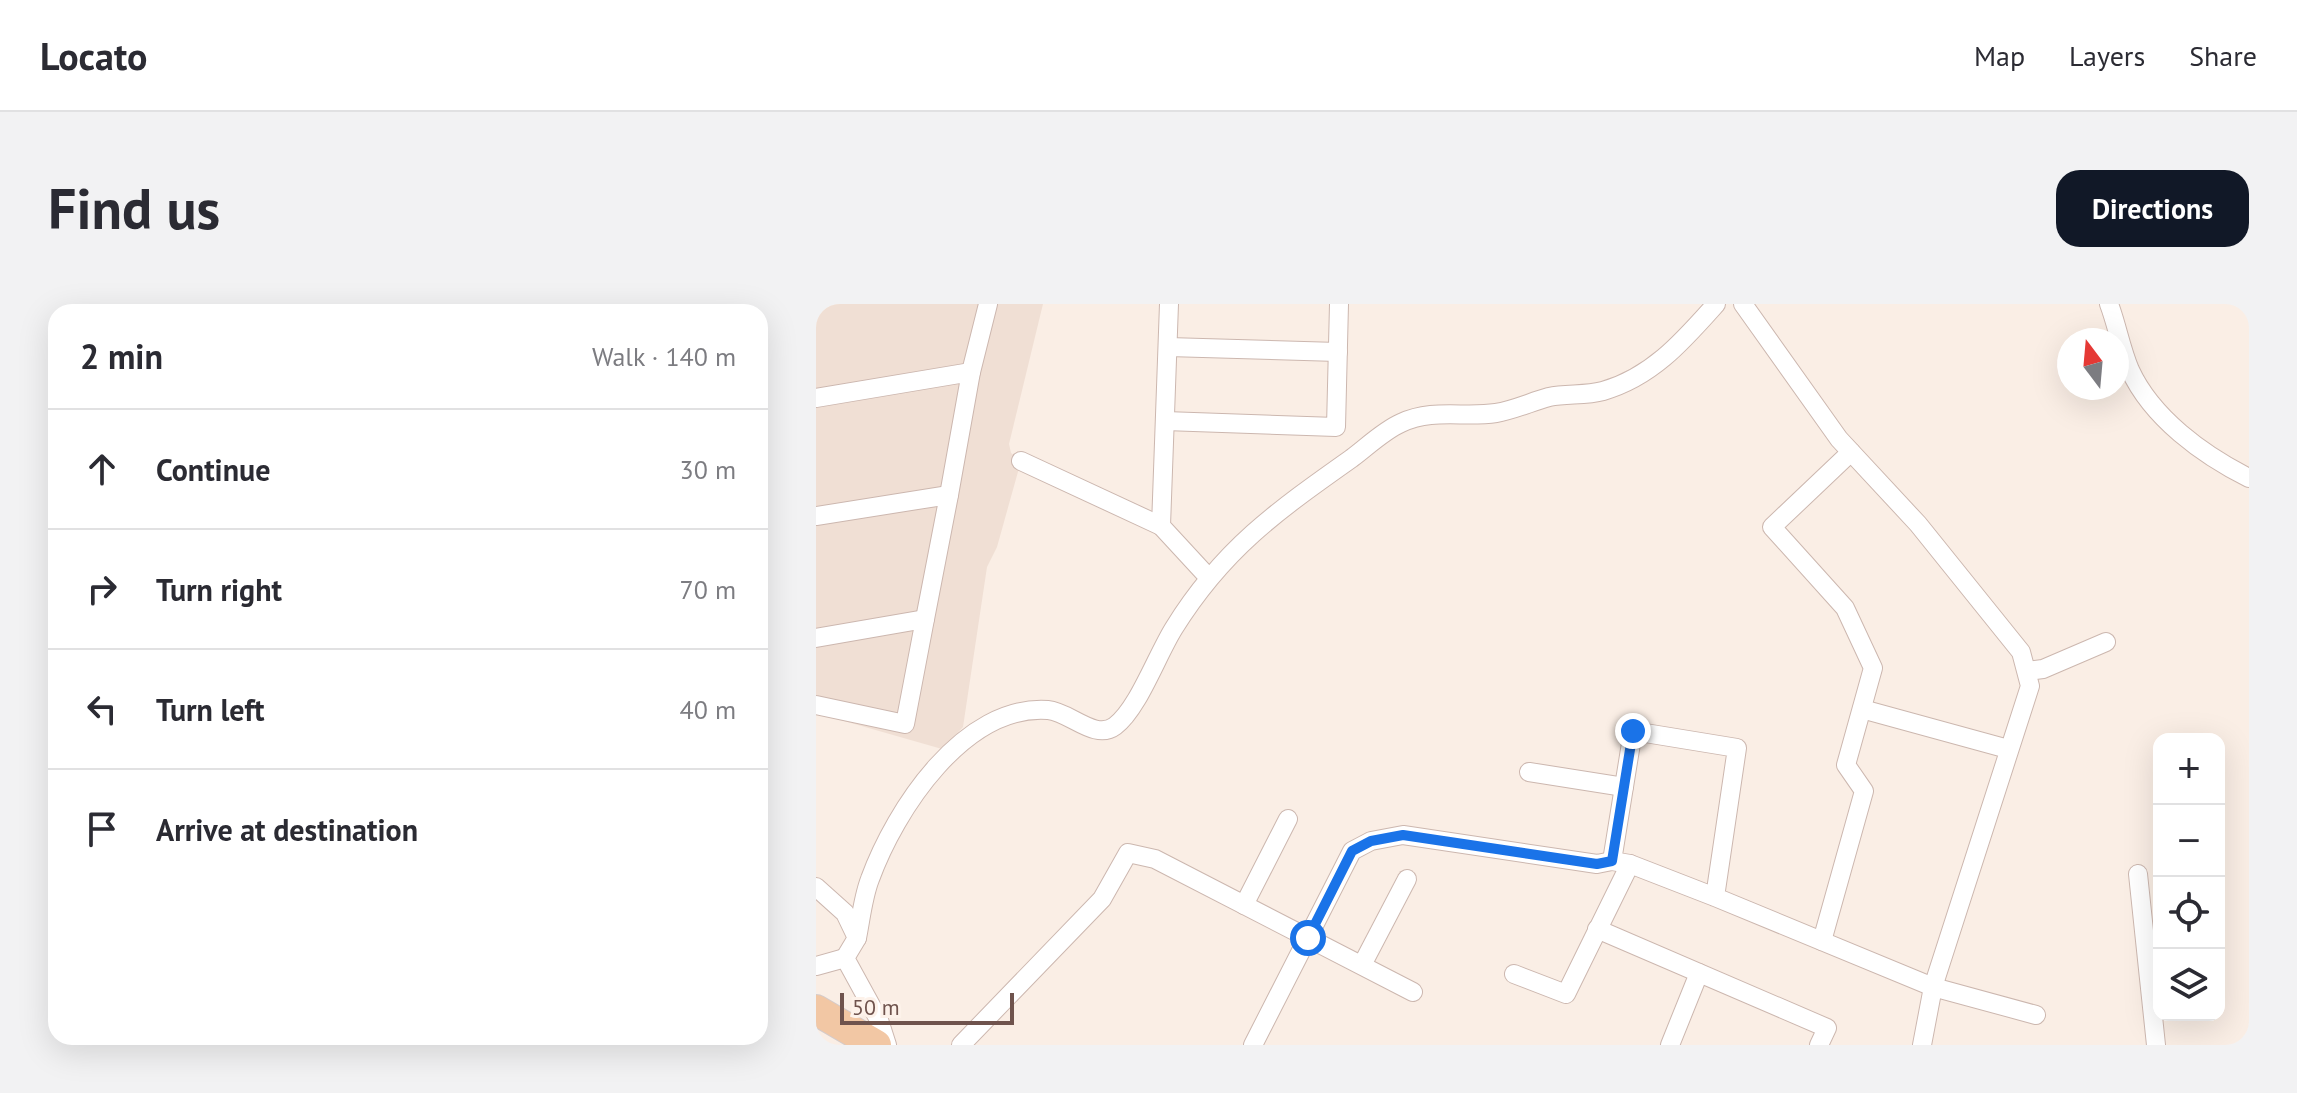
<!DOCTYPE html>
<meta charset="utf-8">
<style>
body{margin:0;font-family:"PT Sans",sans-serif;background:#f2f2f3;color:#2b2b33}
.controls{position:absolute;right:24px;bottom:24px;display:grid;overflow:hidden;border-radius:16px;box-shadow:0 8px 32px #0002}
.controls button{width:72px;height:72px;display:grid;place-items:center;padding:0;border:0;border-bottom:2px solid #e1e1e2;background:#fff;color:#2b2b33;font:40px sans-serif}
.compass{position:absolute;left:1241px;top:24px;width:72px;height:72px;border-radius:50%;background:#fff;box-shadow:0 8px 32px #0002;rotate:344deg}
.scale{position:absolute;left:24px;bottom:20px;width:174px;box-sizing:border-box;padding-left:8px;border:4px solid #6f534d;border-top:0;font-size:22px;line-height:28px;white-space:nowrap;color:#6f534d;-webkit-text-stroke:6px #fdf2ea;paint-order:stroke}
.stop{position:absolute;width:24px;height:24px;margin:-18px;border:6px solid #1a73e8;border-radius:50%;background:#fff}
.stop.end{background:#1a73e8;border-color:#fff;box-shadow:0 2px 8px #0008}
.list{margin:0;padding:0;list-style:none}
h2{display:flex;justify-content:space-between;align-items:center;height:104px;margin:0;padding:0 32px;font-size:34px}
h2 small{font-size:26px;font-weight:400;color:#7c7c81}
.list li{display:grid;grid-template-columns:52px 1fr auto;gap:24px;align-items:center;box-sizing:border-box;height:120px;padding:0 32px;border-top:2px solid #e1e1e2}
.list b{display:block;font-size:30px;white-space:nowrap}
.list em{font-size:26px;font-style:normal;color:#7c7c81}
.icon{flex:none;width:44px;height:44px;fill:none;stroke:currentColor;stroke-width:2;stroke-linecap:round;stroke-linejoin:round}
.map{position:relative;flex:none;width:1433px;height:741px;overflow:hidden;border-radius:24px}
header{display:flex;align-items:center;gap:48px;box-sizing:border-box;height:112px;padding:0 40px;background:#fff;border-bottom:2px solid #e1e1e2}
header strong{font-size:38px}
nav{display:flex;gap:44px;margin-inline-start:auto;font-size:28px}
.intro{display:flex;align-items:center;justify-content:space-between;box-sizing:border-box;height:192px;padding:0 48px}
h1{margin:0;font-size:56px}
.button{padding:20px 36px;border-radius:24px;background:#111827;color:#fff;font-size:28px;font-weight:700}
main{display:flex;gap:48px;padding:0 48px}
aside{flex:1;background:#fff;border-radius:24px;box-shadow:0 8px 32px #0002}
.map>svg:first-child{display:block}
.residential{fill:#f0dfd4}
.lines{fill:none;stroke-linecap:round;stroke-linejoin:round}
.street-casing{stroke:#ccb7af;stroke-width:20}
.primary-casing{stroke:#d4cbca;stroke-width:32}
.street{stroke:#fff;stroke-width:18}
.primary{stroke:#f2c7a4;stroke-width:30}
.route{stroke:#1a73e8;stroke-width:10}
</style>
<header>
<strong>Locato</strong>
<nav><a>Map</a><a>Layers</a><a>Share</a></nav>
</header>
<div class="intro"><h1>Find us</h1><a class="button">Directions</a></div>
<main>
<aside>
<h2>2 min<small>Walk · 140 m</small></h2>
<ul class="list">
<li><svg class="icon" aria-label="ahead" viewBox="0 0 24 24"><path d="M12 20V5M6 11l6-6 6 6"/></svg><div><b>Continue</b></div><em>30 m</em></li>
<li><svg class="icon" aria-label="right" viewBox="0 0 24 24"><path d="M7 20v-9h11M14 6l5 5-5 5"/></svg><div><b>Turn right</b></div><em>70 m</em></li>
<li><svg class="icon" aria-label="left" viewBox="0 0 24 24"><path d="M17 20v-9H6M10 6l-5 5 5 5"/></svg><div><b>Turn left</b></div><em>40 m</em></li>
<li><svg class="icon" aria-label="arrive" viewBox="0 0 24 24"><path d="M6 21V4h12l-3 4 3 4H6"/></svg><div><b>Arrive at destination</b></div></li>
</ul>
</aside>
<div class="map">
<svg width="1433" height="741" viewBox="0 0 1433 741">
<rect width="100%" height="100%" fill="#faeee5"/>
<polygon class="residential" points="0,0 227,0 193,140 195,149 205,157 181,243 171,263 147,423 126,445 0,409"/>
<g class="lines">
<defs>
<g id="street">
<polyline points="353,0 345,222 393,274"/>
<polyline points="927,0 1023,135 1102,220 1205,348 1214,382 1117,683 1106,741"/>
<path d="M1293,0C1301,21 1305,45 1314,66C1336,114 1387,151 1433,174"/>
<polyline points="352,43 522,48"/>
<polyline points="155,68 172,0"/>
<polyline points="0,94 155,68 133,191"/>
<polyline points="349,117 520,123 523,0"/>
<polyline points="205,157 345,222"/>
<polyline points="0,212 133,191 109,315"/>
<polyline points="0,334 109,315 89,420 0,401"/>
<polyline points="1211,367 1227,365 1290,338"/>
<polyline points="1046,405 1192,445"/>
<polyline points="713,468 808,483"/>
<polyline points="1322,570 1340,741"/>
<polyline points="0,583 29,609 41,634 29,654 63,716 71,741"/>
<polyline points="899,593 921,444 817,427 796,557 814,560 899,593 1117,683 1220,711"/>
<polyline points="428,601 472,515"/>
<polyline points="781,625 1011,724 1003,741"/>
<path d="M41,634C45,614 47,593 54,575C79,506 148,400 232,406C254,408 279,437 299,422C322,405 341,351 358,324C407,245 461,207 536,154C551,143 567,127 585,119C617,104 648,114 680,109C698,106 715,98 733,93C750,89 769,92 787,87C836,73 867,37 900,0"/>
<polyline points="1006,637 1048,487 1030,461 1057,364 1029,304 956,223 1035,148"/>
<polyline points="546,661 591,575"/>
<polyline points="0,662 29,654"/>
<polyline points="698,670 750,690 814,560"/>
<polyline points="145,741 286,595 312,549 339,555 597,688"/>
<polyline points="437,741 536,547 555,537 587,531 781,560 796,557"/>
<polyline points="854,741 883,669"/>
</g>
<polyline id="primary" points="0,706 60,741"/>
</defs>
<use href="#street" class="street-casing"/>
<use href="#primary" class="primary-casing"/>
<use href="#street" class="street"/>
<use href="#primary" class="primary"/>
</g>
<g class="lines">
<polyline class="route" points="492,634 536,547 555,537 587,531 781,560 796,557 817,427"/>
</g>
</svg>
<div class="controls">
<button>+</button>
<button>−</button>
<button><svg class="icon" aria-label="locate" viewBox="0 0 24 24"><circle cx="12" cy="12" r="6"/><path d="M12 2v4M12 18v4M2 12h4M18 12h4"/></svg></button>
<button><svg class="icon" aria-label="layers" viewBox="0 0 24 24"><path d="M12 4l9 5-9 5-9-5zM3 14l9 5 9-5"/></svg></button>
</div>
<svg class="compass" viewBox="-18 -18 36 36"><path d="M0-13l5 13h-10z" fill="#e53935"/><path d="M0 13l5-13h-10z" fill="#7c7c81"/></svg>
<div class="scale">50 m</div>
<div class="stop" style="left:492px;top:634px"></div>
<div class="stop end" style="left:817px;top:427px"></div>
</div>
</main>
